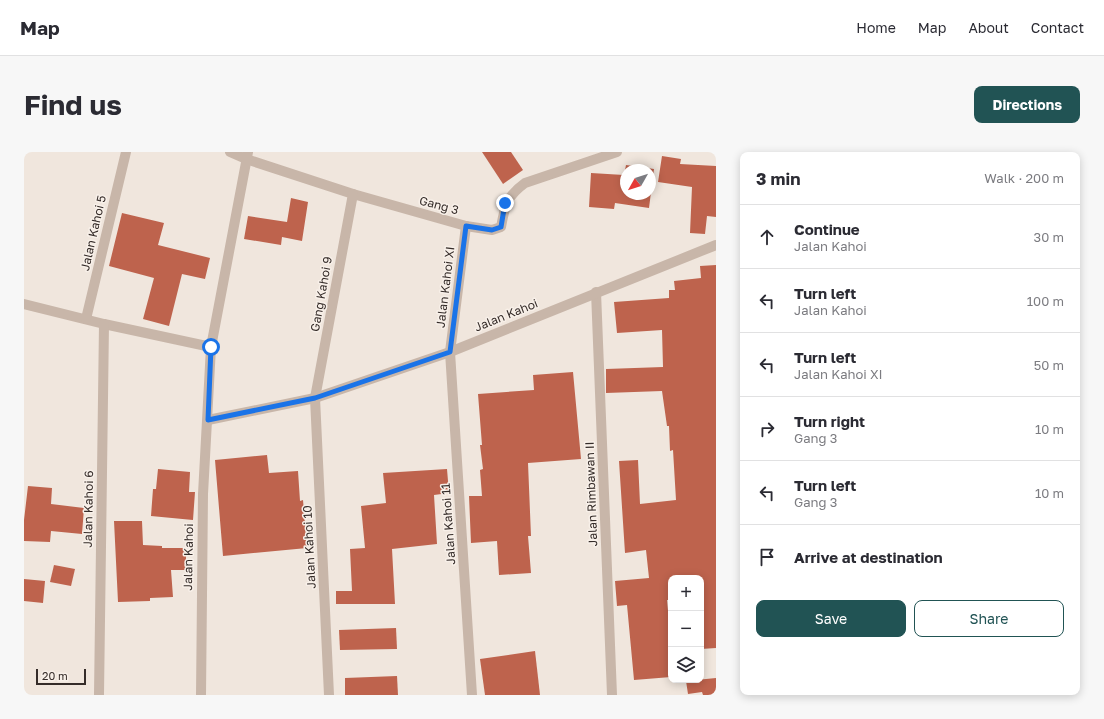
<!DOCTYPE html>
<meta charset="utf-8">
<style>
body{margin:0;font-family:"Golos Text",sans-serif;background:#f7f7f7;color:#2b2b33}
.controls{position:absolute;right:12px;bottom:12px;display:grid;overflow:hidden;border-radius:8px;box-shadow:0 2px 10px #0003}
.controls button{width:36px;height:36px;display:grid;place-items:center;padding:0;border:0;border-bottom:1px solid #e1e1e2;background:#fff;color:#2b2b33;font:20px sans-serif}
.compass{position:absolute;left:596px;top:12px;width:36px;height:36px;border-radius:50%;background:#fff;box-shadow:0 2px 10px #0003;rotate:231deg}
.scale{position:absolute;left:12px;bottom:10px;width:50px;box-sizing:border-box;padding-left:4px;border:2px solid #352c29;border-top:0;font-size:11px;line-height:14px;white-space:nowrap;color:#352c29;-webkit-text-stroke:3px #f8f0e9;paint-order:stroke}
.stop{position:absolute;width:12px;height:12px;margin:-9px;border:3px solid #1a73e8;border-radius:50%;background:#fff}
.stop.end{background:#1a73e8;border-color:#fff;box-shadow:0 1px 4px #0008}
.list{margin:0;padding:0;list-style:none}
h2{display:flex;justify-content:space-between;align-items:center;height:52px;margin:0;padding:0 16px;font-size:17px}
h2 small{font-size:13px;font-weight:400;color:#7c7c81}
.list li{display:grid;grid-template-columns:26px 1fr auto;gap:12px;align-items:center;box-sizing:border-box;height:64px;padding:0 16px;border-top:1px solid #e1e1e2}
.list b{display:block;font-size:15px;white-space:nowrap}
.list p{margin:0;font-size:13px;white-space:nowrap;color:#7c7c81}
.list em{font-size:13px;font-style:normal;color:#7c7c81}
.actions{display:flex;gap:8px;padding:12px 16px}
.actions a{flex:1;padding:9px 0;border:1px solid #215354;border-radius:8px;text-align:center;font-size:14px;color:#215354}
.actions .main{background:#215354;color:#fff}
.icon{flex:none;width:22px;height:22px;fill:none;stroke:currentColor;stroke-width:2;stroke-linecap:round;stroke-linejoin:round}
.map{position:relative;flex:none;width:692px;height:543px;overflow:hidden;border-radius:8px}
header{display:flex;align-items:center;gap:24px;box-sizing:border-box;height:56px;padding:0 20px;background:#fff;border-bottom:1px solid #e1e1e2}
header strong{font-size:19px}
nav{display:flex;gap:22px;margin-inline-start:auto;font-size:14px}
.intro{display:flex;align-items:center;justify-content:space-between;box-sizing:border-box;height:96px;padding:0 24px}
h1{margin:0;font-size:28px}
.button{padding:10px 18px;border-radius:8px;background:#215354;color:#fff;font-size:14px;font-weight:700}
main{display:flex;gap:24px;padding:0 24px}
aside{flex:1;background:#fff;border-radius:8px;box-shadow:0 2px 10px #0003}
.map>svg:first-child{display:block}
.building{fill:#be634d;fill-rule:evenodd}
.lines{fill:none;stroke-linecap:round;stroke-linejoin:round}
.minor{stroke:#c8b6a9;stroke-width:10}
.route{stroke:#1a73e8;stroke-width:5}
.labels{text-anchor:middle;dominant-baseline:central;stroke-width:3;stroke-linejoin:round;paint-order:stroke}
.street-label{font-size:12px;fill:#352c29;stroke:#f8f0e9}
</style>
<header>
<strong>Map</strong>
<nav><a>Home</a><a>Map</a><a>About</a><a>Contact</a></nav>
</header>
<div class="intro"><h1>Find us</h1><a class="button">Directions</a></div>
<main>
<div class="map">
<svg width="692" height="543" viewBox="0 0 692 543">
<rect width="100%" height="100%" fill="#f0e6dd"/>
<g class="building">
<polygon points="458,0 487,0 499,18 479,32"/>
<polygon points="638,4 657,7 656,12 692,14 692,65 683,64 681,82 666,81 668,35 634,30"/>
<path d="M602,13L630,17L625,56L591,51L590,57L565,55L567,21L600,23ZM602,18H626V42H602Z"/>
<polygon points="267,46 284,50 278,89 258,85 257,93 220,87 224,64 263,70"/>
<polygon points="98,61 140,71 134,93 186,106 181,127 158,122 145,174 119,167 130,126 85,114"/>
<polygon points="692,113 692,496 677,497 677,426 647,426 647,448 643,448 647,491 647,525 610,528 603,453 593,454 591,429 625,426 622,398 601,401 595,309 614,308 616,352 652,348 649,298 646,299 645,274 643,274 638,239 582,241 582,217 639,215 638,178 593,181 590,150 645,146 645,138 651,138 650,129 677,126 676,114"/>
<polygon points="549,220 557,307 504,311 507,384 504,384 507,421 475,423 473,389 447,391 445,344 458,344 456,318 459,317 456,293 458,293 454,242 510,238 509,223"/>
<polygon points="243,303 245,321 274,319 276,349 279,348 283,396 199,404 191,308"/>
<polygon points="134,317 166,320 165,340 171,340 169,368 127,364 129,337 132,337"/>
<polygon points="423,317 425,341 410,343 413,392 368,397 371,452 312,452 312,439 328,439 326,397 341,396 337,354 362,351 359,321"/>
<polygon points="4,334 28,336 27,352 60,356 58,382 27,379 26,390 0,389 0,368"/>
<polygon points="90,369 118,369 119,393 138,394 138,396 162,396 162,418 147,418 149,445 126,446 126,449 94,450"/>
<polygon points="30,413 51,417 47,434 26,430"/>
<polygon points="0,427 21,429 19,451 0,449"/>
<polygon points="372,476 373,497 316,498 315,478"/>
<polygon points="511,499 516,543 461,543 456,507"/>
<polygon points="373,524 374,543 321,543 321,526"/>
<polygon points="692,526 692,543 679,543 678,540 664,542 662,529"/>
</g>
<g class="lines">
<g class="minor">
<path d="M206,0L222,7L329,42L442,74L468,78L477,75C481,53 483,44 501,31L593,0"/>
<polyline points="442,74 426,200 448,543"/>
<polyline points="572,140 588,543"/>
<polyline points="0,152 80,172 187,195"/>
<polyline points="62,167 102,0"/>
<polyline points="184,268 291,246 426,200 692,93"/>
<polyline points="75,543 80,172"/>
<polyline points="177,543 179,342 187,195 224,0"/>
<polyline points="305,543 291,246 329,42"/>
</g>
</g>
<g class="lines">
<polyline class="route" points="187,195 184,268 291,246 426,200 442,74 468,78 477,75 481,51"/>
</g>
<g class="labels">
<g class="street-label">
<text transform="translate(415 53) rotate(15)">Gang 3</text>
<text transform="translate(69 81) rotate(-77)">Jalan Kahoi 5</text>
<text transform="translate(421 135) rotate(-83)">Jalan Kahoi XI</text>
<text transform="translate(297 142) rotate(-80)">Gang Kahoi 9</text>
<text transform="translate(482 163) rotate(-22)">Jalan Kahoi</text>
<text transform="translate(567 342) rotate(-92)">Jalan Rimbawan II</text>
<text transform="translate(64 357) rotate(-89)">Jalan Kahoi 6</text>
<text transform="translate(424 372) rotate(-94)">Jalan Kahoi 11</text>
<text transform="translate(285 395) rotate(-93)">Jalan Kahoi 10</text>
<text transform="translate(164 405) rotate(-89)">Jalan Kahoi</text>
</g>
</g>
</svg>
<div class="controls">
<button>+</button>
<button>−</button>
<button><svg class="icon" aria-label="layers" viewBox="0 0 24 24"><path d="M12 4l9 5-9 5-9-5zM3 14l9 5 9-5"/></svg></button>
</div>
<svg class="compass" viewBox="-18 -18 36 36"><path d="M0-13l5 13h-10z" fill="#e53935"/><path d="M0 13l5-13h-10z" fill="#7c7c81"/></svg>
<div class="scale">20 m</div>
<div class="stop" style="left:187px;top:195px"></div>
<div class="stop end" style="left:481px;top:51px"></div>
</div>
<aside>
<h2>3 min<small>Walk · 200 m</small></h2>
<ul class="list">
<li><svg class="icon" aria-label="ahead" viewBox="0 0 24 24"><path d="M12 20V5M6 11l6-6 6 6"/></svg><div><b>Continue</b><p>Jalan Kahoi</p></div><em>30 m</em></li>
<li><svg class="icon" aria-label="left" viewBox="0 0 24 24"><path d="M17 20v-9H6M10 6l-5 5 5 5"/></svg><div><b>Turn left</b><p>Jalan Kahoi</p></div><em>100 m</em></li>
<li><svg class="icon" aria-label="left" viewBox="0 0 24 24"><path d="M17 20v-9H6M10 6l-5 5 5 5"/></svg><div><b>Turn left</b><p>Jalan Kahoi XI</p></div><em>50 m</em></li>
<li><svg class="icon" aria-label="right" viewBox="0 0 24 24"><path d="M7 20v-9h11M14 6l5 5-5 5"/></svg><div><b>Turn right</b><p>Gang 3</p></div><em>10 m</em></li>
<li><svg class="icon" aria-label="left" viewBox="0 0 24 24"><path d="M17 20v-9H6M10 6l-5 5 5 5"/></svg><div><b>Turn left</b><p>Gang 3</p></div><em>10 m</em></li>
<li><svg class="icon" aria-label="arrive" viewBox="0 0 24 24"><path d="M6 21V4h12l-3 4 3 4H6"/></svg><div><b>Arrive at destination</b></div></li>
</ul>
<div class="actions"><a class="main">Save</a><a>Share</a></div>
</aside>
</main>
